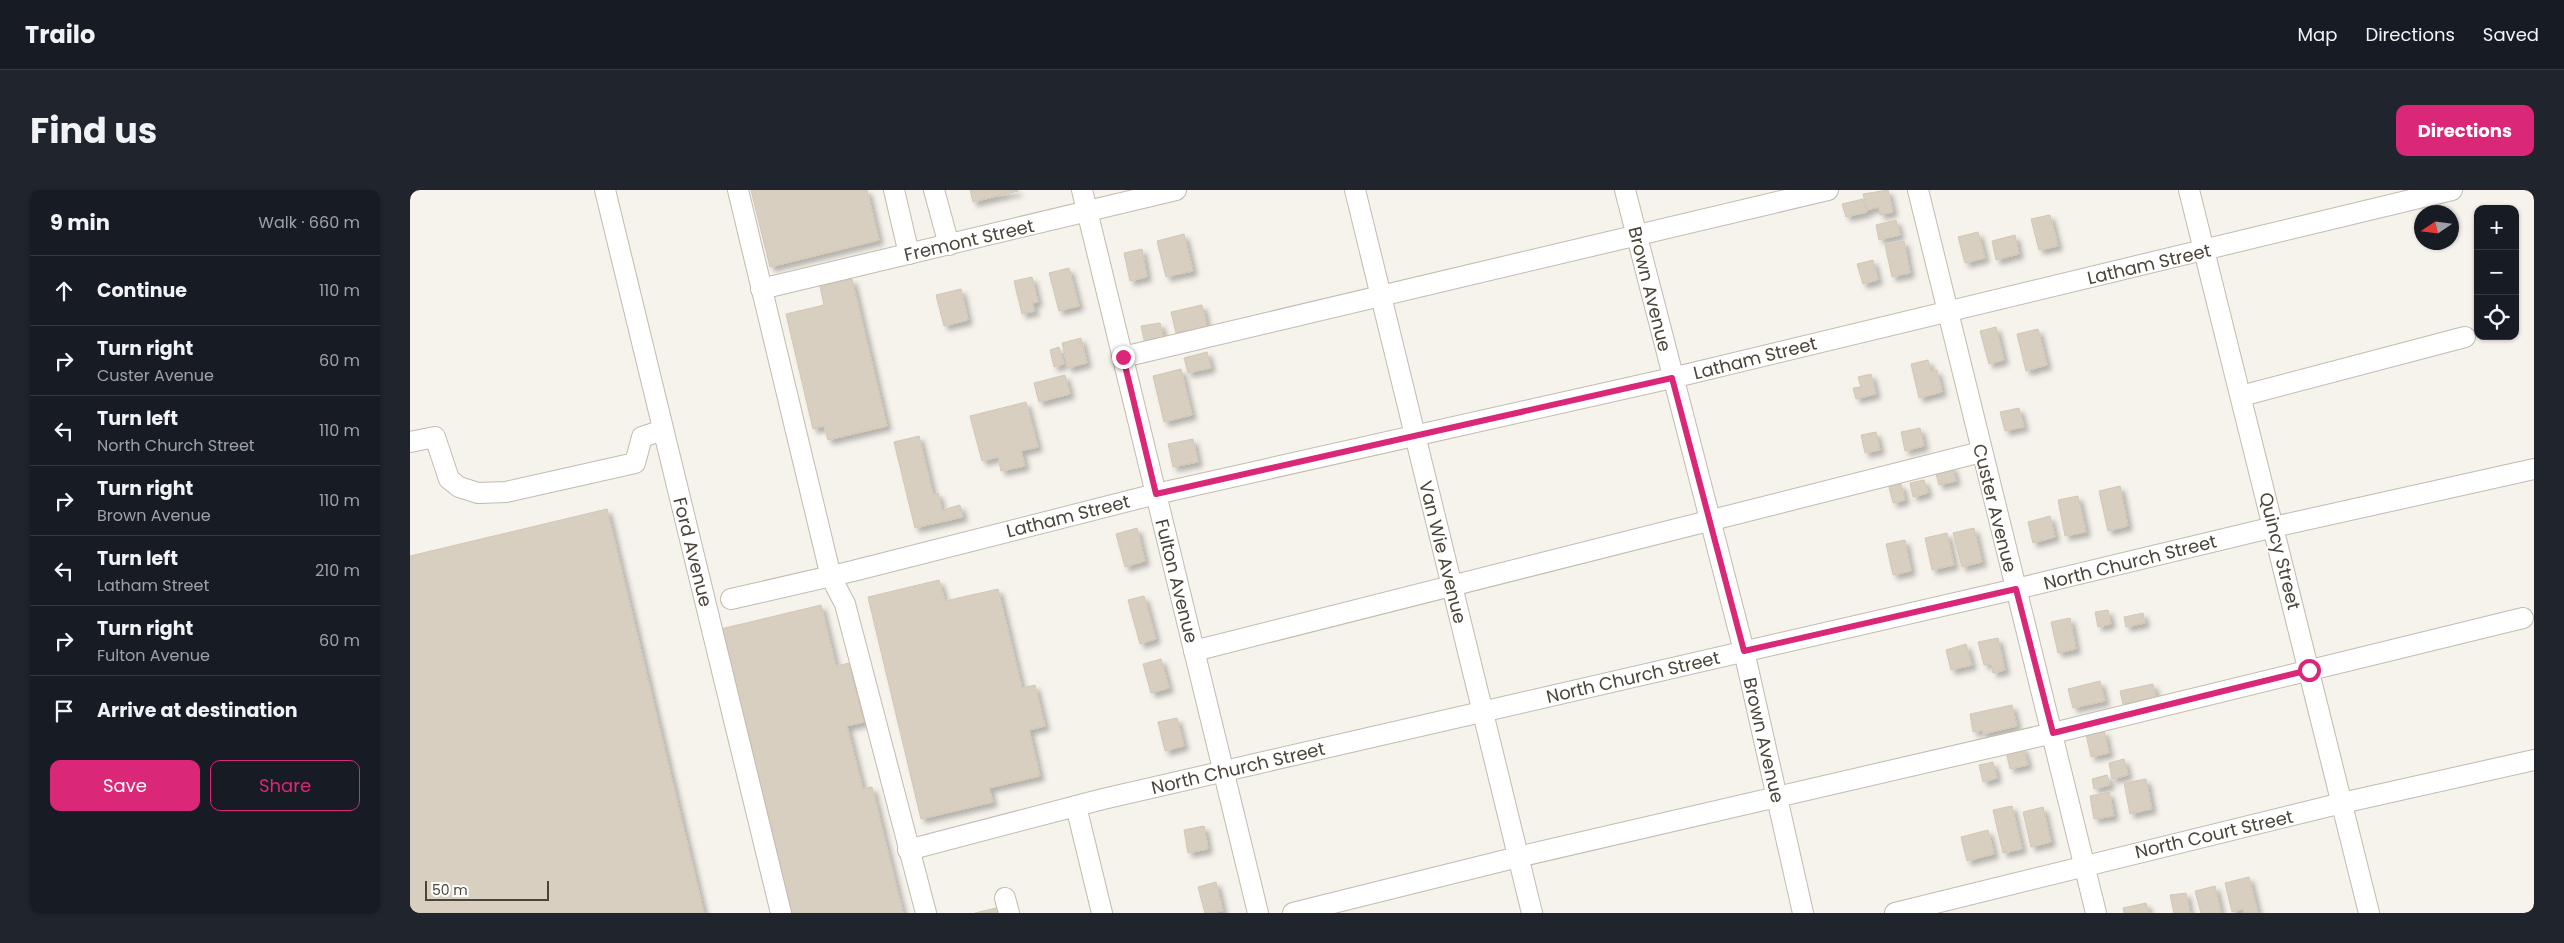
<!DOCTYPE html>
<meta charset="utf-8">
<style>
body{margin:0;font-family:Poppins,sans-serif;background:#20242c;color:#f1f3f6}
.controls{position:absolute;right:15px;top:15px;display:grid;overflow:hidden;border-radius:10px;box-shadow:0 1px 4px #0004}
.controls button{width:45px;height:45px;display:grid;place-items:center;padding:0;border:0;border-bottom:1px solid #363941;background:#171b24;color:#f1f3f6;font:25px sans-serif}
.compass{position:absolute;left:2004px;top:15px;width:45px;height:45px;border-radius:50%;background:#171b24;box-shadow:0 1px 4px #0004;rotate:257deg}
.scale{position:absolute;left:15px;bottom:12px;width:124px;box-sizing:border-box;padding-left:5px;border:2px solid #4b4439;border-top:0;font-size:14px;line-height:18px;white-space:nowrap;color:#4b4439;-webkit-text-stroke:4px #fff;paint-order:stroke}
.stop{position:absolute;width:15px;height:15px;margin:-11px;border:4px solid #db2777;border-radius:50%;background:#fff}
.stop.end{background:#db2777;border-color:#fff;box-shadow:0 1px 5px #0008}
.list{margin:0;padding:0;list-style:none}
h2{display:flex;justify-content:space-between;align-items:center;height:65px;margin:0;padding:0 20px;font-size:21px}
h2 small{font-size:16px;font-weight:400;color:#9ea1a6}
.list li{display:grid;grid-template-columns:32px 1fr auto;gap:15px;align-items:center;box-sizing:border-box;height:70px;padding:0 20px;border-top:1px solid #363941}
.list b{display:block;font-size:19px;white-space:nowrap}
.list p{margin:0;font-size:16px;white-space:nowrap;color:#9ea1a6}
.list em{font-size:16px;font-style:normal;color:#9ea1a6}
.actions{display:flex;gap:10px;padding:15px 20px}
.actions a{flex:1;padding:11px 0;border:1px solid #db2777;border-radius:10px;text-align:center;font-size:18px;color:#db2777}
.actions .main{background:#db2777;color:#fff}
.icon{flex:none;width:28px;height:28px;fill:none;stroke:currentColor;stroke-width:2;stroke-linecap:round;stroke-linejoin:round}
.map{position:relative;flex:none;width:2124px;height:723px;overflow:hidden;border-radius:10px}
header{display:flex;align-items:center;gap:30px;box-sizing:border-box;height:70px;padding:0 25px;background:#171b24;border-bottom:1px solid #363941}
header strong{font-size:24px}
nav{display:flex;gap:28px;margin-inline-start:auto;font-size:18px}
.intro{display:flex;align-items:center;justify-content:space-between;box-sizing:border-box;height:120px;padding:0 30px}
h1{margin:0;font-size:35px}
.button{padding:12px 22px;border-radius:10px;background:#db2777;color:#fff;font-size:18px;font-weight:700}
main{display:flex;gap:30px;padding:0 30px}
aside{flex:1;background:#171b24;border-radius:10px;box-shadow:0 1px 4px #0004}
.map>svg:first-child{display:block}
.building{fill:#d8cfc1;stroke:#d3c7b4;filter:url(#shadow)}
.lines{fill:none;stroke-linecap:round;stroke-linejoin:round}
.minor-casing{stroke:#c2bbae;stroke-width:22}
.minor{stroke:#fff;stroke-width:20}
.route{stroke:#db2777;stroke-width:6}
.labels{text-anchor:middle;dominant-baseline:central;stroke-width:4;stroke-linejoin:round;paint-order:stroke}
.street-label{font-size:18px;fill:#4b4439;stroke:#fff}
</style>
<header>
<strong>Trailo</strong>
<nav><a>Map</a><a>Directions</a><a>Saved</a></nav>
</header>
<div class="intro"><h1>Find us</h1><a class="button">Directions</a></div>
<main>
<aside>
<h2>9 min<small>Walk · 660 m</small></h2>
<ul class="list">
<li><svg class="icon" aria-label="ahead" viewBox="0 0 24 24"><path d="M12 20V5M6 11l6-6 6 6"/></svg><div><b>Continue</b></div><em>110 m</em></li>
<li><svg class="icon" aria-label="right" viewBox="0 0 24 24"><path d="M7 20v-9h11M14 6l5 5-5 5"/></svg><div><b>Turn right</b><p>Custer Avenue</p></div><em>60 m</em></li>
<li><svg class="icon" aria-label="left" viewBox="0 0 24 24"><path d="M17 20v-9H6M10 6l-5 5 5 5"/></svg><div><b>Turn left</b><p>North Church Street</p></div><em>110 m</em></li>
<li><svg class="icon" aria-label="right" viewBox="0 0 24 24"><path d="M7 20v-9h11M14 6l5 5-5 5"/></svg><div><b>Turn right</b><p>Brown Avenue</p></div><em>110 m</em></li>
<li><svg class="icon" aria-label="left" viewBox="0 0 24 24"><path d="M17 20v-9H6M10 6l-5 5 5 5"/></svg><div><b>Turn left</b><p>Latham Street</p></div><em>210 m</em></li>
<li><svg class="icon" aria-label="right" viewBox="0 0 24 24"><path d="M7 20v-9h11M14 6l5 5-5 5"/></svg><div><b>Turn right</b><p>Fulton Avenue</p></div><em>60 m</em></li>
<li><svg class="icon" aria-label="arrive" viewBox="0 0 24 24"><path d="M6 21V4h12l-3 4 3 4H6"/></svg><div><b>Arrive at destination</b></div></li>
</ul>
<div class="actions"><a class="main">Save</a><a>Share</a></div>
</aside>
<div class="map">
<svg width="2124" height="723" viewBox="0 0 2124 723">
<defs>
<filter id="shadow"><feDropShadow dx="4.5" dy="4.5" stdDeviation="2.5" flood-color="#0004"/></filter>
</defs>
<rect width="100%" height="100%" fill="#f6f3ec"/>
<g class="building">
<polygon points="341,0 457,0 469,50 360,77"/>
<polygon points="560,0 608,0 608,1 563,12"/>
<polygon points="1478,0 1483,22 1470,25 1469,17 1457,20 1453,4"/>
<polygon points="1453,9 1457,22 1436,27 1432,14"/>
<polygon points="1640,25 1648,56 1629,60 1621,29"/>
<polygon points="1486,30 1490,45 1469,50 1466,35"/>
<polygon points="1568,42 1575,68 1555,73 1548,47"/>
<polygon points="774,44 783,81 756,87 747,51"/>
<polygon points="1605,45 1609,64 1586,70 1582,51"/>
<polygon points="1494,51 1500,83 1482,87 1475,55"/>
<polygon points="732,59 737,87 720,91 714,63"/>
<polygon points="1463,70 1468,90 1453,94 1447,74"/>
<polygon points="659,78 669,116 649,121 639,83"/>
<polygon points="622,87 628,112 622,113 625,121 612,124 604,91"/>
<polygon points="442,89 477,236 418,250 414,236 403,239 376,124 414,115 410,96"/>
<polygon points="551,99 558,130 534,136 526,105"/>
<polygon points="792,115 797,137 766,143 761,122"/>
<polygon points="750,133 754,150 735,154 731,136"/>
<polygon points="1586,137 1594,170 1579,174 1570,141"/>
<polygon points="1628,139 1637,175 1616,181 1607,144"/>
<polygon points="671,148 677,173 658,178 652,153"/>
<polygon points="649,157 654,174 644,177 640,160"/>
<polygon points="797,162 801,178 778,183 774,168"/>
<polygon points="1518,170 1521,181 1527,180 1532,202 1509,208 1501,174"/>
<polygon points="771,179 782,225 754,232 743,186"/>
<polygon points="1461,184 1466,204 1446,209 1443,198 1451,197 1448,187"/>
<polygon points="655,185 660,204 629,212 624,193"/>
<polygon points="616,212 628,257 611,261 615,276 591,281 588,267 572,271 560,226"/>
<polygon points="1609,218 1614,237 1595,241 1590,222"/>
<polygon points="1510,238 1514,256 1495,261 1491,242"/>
<polygon points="1466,242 1470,260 1455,263 1451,245"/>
<polygon points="509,246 523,304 528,303 532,320 550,315 553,327 505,338 484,252"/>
<polygon points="783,249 788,272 763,277 758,254"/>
<polygon points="1542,276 1546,291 1529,295 1525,280"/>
<polygon points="1514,290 1518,303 1503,307 1500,293"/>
<polygon points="1491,294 1495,310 1483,313 1479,297"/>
<polygon points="1710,296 1718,336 1698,341 1689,301"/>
<polygon points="1668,306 1676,342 1655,346 1648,310"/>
<polygon points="197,319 294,723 0,723 0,366"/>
<polygon points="1640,326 1645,347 1623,353 1618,332"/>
<polygon points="727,338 735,371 715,377 706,344"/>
<polygon points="1564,338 1572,372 1552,377 1543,343"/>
<polygon points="1537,343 1544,375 1522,380 1515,348"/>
<polygon points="1495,350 1501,381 1483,385 1476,354"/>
<polygon points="529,390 535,411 588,399 612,498 625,495 635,536 619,540 630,586 579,598 583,612 511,629 458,407"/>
<polygon points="734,406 746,449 730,454 718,410"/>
<polygon points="411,415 426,476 439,473 454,532 437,536 453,599 462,597 493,723 380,723 311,439"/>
<polygon points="1698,420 1701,434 1688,437 1685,422"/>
<polygon points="1733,423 1735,433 1716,437 1714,427"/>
<polygon points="1660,428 1666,459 1648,463 1641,432"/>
<polygon points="1588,448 1595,480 1583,483 1581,474 1574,475 1568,452"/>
<polygon points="1556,454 1562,475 1541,480 1536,460"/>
<polygon points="751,469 759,498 741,503 733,474"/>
<polygon points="1690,491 1695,511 1663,518 1658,499"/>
<polygon points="1743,494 1746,507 1713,514 1710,501"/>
<polygon points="1602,515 1607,536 1573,544 1572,540 1563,542 1560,524"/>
<polygon points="767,528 774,556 755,561 748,532"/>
<polygon points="1694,541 1699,563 1681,567 1676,544"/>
<polygon points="1613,557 1618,575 1600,579 1596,561"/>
<polygon points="1714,569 1718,585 1702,589 1699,573"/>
<polygon points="1583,572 1587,588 1573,592 1569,575"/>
<polygon points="1697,585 1700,595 1684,599 1682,589"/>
<polygon points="1736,589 1742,619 1720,624 1714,593"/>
<polygon points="1699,602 1704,626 1684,629 1680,606"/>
<polygon points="1602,616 1612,659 1593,663 1583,620"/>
<polygon points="1633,617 1641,652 1621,657 1613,622"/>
<polygon points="794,636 798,659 778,663 774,640"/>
<polygon points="1578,640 1584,664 1557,671 1551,647"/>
<polygon points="1839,687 1848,723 1834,723 1833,719 1822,722 1815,693"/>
<polygon points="806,692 813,721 795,723 788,697"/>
<polygon points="1805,696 1811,723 1791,723 1785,701"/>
<polygon points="1776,703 1780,723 1764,723 1760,705"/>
<polygon points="1736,713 1739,723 1714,723 1713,718"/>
<polygon points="590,717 592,723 565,723"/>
</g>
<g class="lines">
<defs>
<g id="minor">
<polyline points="195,0 371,723"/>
<polyline points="328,0 421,387 435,414 516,723"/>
<polyline points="484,0 499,64"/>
<polyline points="524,0 539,55"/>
<polyline points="672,0 848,723"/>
<polyline points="945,0 1122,723"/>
<polyline points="1215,0 1334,461 1393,723"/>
<polyline points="1508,0 1686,723"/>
<polyline points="1779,0 1959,723"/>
<polyline points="351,99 766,0"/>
<polyline points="713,167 1418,0"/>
<polyline points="1831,206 2055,147"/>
<polyline points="0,252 25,247 39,289 49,297 68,303 96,302 225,273 232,247 253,240"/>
<polyline points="321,409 443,381 746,304 1262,188 2042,0"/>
<polyline points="784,461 1571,262"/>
<polyline points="666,616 692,723"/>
<polyline points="498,660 693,609 1606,399 1864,337 2124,279"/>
<polyline points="595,708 599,723"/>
<polyline points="883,723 1108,667 1643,543 2113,428"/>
<polyline points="1485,723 1932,613 2124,570"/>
</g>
</defs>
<use href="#minor" class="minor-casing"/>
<use href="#minor" class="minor"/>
</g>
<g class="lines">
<polyline class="route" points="713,167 746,304 1262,188 1334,461 1606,399 1643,543 1899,480"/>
</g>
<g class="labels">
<g class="street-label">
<text transform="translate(559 50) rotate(-13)">Fremont Street</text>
<text transform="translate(1739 74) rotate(-13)">Latham Street</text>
<text transform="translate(1240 99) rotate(76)">Brown Avenue</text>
<text transform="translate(1345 168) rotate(-14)">Latham Street</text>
<text transform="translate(1585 318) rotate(76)">Custer Avenue</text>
<text transform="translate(658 326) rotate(-14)">Latham Street</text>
<text transform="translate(1870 361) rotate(76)">Quincy Street</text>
<text transform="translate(283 362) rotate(76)">Ford Avenue</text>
<text transform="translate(1033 362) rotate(76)">Van Wie Avenue</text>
<text transform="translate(1720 372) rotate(-14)">North Church Street</text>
<text transform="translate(767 391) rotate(76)">Fulton Avenue</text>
<text transform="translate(1223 487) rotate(-13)">North Church Street</text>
<text transform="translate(1354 550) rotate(77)">Brown Avenue</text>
<text transform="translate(828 578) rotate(-13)">North Church Street</text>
<text transform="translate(1804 644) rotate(-13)">North Court Street</text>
</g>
</g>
</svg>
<div class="controls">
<button>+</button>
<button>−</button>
<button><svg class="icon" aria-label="locate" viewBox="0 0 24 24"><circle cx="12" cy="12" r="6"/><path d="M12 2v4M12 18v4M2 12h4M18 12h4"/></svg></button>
</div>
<svg class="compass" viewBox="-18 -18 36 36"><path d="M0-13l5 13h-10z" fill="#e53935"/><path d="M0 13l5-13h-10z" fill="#9ea1a6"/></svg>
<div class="scale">50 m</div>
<div class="stop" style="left:1899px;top:480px"></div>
<div class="stop end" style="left:713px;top:167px"></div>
</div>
</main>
